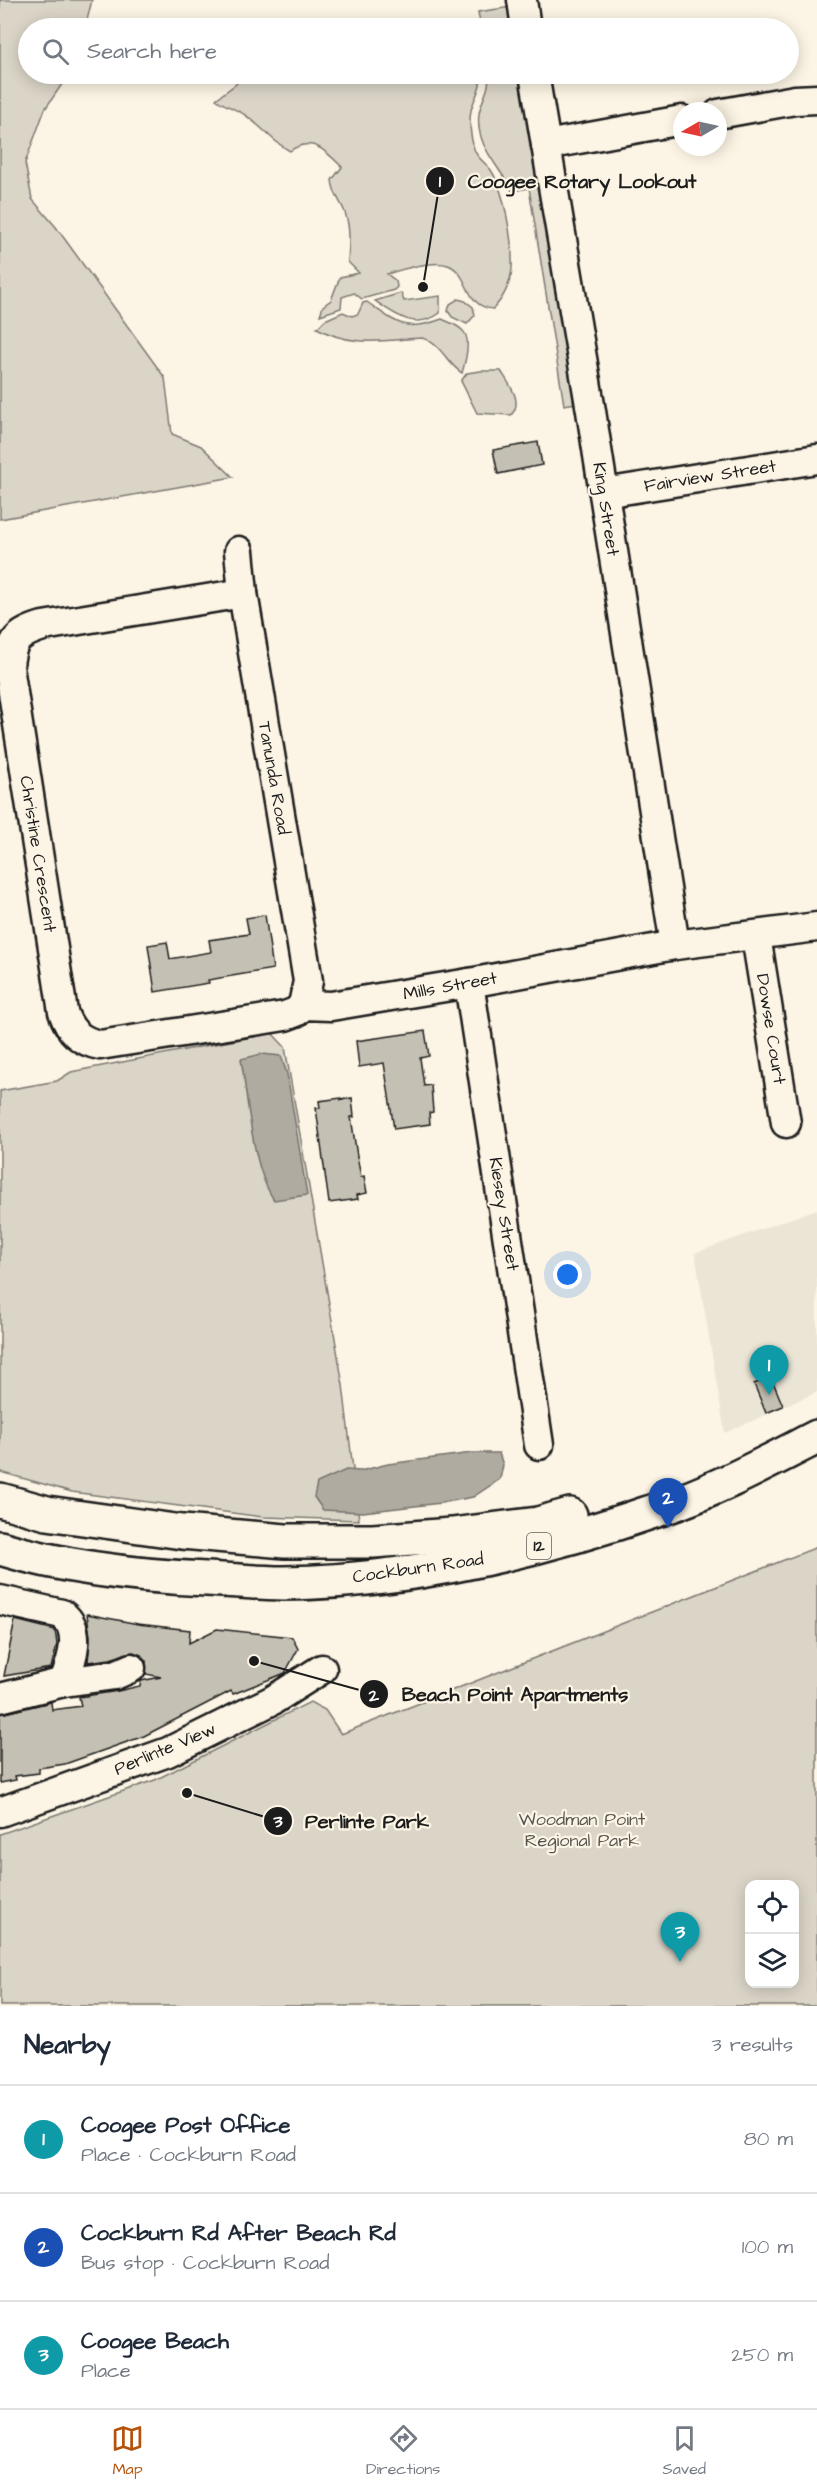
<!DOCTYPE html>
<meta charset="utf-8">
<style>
body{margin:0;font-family:"Architects Daughter",sans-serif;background:#f2f2f3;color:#1f2937}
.controls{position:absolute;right:18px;bottom:18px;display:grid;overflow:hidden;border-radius:12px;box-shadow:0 3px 15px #0003}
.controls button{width:54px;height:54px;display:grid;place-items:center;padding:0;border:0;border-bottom:2px solid #e0e1e3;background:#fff;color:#1f2937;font:30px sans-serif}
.compass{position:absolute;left:673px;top:102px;width:54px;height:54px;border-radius:50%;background:#fff;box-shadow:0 3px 15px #0003;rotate:261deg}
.you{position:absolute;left:568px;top:1275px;width:21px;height:21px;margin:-15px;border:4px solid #fff;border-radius:50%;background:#1a73e8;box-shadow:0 0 0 9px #1a73e833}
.badge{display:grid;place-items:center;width:39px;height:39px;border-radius:50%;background:#b45309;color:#fff;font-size:20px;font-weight:700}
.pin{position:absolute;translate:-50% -50px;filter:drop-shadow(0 2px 3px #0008)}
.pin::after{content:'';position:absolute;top:32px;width:21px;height:18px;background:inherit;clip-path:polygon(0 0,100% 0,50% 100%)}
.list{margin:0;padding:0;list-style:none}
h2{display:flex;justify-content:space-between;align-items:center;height:78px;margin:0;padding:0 24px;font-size:26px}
h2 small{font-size:20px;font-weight:400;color:#747a83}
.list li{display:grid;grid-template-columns:39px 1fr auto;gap:18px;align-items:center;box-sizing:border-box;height:108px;padding:0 24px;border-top:2px solid #e0e1e3}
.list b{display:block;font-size:22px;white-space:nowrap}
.list p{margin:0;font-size:20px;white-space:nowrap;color:#747a83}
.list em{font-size:20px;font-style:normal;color:#747a83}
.icon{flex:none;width:33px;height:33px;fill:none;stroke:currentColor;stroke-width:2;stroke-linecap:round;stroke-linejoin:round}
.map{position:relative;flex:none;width:817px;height:2006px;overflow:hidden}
.search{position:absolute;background:#fff;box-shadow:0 3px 15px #0003;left:18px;right:18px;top:18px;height:66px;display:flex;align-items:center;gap:15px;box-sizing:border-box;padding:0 21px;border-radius:33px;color:#747a83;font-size:22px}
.sheet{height:402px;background:#fff}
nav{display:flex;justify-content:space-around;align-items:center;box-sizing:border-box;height:84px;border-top:2px solid #e0e1e3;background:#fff;font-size:16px;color:#747a83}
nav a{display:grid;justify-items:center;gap:3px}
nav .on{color:#b45309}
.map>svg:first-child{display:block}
.built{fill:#ebe5d6}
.green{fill:#dbd5c8;stroke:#7c7872;stroke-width:1.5;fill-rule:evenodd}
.water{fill:#b0aba1;stroke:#75726c;stroke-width:1.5}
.building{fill:#c4c0b3;stroke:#1c1c1c;stroke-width:1.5}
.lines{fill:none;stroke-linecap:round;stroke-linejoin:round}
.minor-casing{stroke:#1c1c1c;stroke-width:33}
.major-casing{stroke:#1c1c1c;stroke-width:38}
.minor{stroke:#fcf5e5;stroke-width:28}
.major{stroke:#fcf5e5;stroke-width:33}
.labels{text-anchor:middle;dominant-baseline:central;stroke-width:4.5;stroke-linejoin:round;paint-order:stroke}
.shield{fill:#fcf5e5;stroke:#5f5d58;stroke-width:1.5}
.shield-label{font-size:16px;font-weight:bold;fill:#1c1c1c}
.street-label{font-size:18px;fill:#1c1c1c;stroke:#fcf5e5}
.park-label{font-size:18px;fill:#555450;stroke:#fcf5e5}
.leader{fill:none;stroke:#1c1c1c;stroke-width:2}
.callout-dot{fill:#1c1c1c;stroke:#fcf5e5;stroke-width:2}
.mark-label{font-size:18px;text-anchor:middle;font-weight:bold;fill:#fff}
.callout-label{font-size:20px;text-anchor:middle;font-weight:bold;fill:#1c1c1c;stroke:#fcf5e5;stroke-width:4.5;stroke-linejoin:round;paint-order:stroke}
</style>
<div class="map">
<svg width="817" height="2006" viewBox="0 0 817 2006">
<rect width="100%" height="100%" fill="#fcf5e5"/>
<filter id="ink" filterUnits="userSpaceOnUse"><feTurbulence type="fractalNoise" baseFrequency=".0167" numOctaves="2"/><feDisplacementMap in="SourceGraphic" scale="12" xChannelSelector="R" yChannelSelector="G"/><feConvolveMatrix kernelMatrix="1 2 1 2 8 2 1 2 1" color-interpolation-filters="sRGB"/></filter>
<g filter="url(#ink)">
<polygon class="built" points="817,1209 817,1392 725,1433 695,1253"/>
<g class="green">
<polygon points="0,0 92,0 85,28 28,28 28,74 69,74 45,109 25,163 32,199 56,227 165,378 172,434 201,446 233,477 0,519"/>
<polygon points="511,7 515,28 481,28 478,12"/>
<path d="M242,74H480C482,86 477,93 473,104C468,116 470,132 473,145C475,157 484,161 491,170C505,192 513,243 512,268C511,283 503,299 493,309C463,306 471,274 448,265C434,260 402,269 387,274L396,281L397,287L394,290L362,299L354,293L342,297L341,308L320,315L323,306L331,300L340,277L359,273L348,262C349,244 351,227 344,210C339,199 333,193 332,180L342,167C326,151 312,135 290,151C272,142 262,126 245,115C236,109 225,106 216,99L236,84Z"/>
<path d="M488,74H522L577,403L564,405L529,188L512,191C499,165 475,146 479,114C481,99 491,90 488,74Z"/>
<path d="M401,293L404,301L440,296V313C416,331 395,315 375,301Z"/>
<polygon points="458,299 465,301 473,307 475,315 467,324 452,317 448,311 450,304"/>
<path d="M367,302C397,323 404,333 442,319C448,322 458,325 463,331C472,339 465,363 462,373C446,363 442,344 422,338C383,340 353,348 317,328L325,320L343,312L352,316L358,314L363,303Z"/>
<path d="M481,371H501C509,384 524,402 511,415L477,413L461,381L467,373Z"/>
<polygon points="272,1033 285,1047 343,1385 359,1520 263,1517 72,1492 0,1472 0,1091 57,1081 71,1072"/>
<path d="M817,1547V2006H0V1834L155,1780L310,1702L325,1710L341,1734ZM750,1884H794V1984H750Z"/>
</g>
<g class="water">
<path d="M262,1054L281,1056L287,1074L307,1195L274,1200C252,1168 248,1099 241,1059Z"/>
<polygon points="472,1453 499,1453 503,1465 500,1479 473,1497 441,1503 363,1512 323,1510 314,1497 317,1483 346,1470 360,1471 388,1464"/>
</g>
<g class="building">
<polygon points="538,442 542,465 498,474 493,450"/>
<polygon points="265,915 273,969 208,980 209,983 155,992 148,945 167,942 170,959 211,952 209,940 249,934 246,918"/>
<polygon points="425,1031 429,1056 420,1058 424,1086 431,1085 433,1112 429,1113 430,1124 394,1129 384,1063 359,1067 356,1041"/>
<polygon points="341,1098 341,1100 352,1098 354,1117 351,1117 357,1156 361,1177 364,1176 367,1193 357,1195 358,1199 329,1203 316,1108 320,1108 319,1101"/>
<polygon points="771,1377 783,1406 766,1413 754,1384"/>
<polygon points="87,1614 138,1624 190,1630 189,1643 217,1629 292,1637 298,1649 285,1673 233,1694 231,1691 144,1736 65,1764 39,1768 39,1773 15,1776 16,1780 0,1783 0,1714 51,1702 52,1710 81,1706 79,1697 118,1691 140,1686 141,1681 161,1677 146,1674 146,1661 141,1655 133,1652 110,1659 88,1662 90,1637"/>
<polygon points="15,1620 55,1630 57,1644 51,1668 4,1676"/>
</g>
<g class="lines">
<defs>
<g id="minor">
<polyline points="522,0 526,28"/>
<polyline points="534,74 591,411 675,945"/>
<polyline points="718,114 795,100 817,99"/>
<polyline points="546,145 682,120"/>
<polyline points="604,493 817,459"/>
<polyline points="239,551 243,593 308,981 303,1005"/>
<path d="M243,593L43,626C17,634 11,640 9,667L63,1012C70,1032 80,1041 100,1045L285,1016L296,1012L303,1005L331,1006L469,983L675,945L817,927"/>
<polyline points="756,936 786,1123"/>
<polyline points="469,983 539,1445"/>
<path d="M0,1600L62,1614C83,1630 72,1660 64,1682"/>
<polyline points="0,1698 64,1682 115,1675 131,1668"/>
<polyline points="0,1812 168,1752 273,1700 322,1669"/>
</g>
<g id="major">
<polyline points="0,1500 47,1513 182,1532 285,1541 373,1541 452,1535 538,1524 570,1515"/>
<path d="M0,1548C66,1568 137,1576 206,1579C231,1580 257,1583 283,1583C410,1582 541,1550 660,1509C714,1491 766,1463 817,1437"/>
</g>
</defs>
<use href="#minor" class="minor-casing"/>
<use href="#major" class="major-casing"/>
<use href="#minor" class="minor"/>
<use href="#major" class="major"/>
</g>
</g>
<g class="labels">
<rect class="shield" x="527" y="1533" width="24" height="26" rx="4.5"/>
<g class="shield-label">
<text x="539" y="1546">12</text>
</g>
<g class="street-label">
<text transform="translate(710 476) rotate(-9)">Fairview Street</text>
<text transform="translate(606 509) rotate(81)">King Street</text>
<text transform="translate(274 778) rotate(80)">Tanunda Road</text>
<text transform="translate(38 854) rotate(81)">Christine Crescent</text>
<text transform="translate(450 986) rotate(-10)">Mills Street</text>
<text transform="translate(771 1029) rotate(81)">Dowse Court</text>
<text transform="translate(504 1214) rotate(81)">Kiesey Street</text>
<text transform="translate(418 1568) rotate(-8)">Cockburn Road</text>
<text transform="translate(165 1749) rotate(-23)">Perlinte View</text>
</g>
<g class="park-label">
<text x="582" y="1819">Woodman Point<tspan x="582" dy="21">Regional Park</tspan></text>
</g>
</g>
<path class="leader" d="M423 287L440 181M254 1661L374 1694M187 1793L278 1821"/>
<g class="callout-dot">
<circle cx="423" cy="287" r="6"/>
<circle cx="254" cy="1661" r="6"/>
<circle cx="187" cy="1793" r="6"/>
<circle cx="440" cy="181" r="15"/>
<circle cx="374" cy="1694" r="15"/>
<circle cx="278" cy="1821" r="15"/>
</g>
<g class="mark-label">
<text x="440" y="187">1</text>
<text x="374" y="1701">2</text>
<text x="278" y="1827">3</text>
</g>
<g class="callout-label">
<text x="582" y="188">Coogee Rotary Lookout</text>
<text x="515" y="1701">Beach Point Apartments</text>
<text x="367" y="1828">Perlinte Park</text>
</g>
</svg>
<div class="controls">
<button><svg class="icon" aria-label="locate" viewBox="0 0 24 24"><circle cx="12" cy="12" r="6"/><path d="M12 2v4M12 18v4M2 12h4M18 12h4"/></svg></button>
<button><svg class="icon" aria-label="layers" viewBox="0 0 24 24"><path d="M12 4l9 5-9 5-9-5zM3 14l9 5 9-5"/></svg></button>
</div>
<svg class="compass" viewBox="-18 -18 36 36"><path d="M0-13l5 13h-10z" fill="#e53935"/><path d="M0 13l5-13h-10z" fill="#747a83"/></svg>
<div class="you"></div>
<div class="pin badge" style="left:769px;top:1395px;background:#0f9aa8">1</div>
<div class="pin badge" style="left:668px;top:1528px;background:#1a4fb4">2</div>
<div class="pin badge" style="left:680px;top:1962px;background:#0f9aa8">3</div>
<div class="search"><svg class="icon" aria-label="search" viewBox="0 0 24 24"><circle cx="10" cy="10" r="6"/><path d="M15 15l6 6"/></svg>Search here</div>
</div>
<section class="sheet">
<h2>Nearby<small>3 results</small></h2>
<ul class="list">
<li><span class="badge" style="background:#0f9aa8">1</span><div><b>Coogee Post Office</b><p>Place · Cockburn Road</p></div><em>80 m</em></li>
<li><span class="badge" style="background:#1a4fb4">2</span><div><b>Cockburn Rd After Beach Rd</b><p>Bus stop · Cockburn Road</p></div><em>100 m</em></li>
<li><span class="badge" style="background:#0f9aa8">3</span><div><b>Coogee Beach</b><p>Place</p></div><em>250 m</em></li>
</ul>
</section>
<nav>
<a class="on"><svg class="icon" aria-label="map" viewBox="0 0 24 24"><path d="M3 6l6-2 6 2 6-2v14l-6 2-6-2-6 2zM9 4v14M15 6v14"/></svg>Map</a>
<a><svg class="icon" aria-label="directions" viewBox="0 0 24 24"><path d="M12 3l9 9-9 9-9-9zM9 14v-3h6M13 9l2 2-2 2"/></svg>Directions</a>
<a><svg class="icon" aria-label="saved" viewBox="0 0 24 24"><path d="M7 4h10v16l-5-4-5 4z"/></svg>Saved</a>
</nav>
